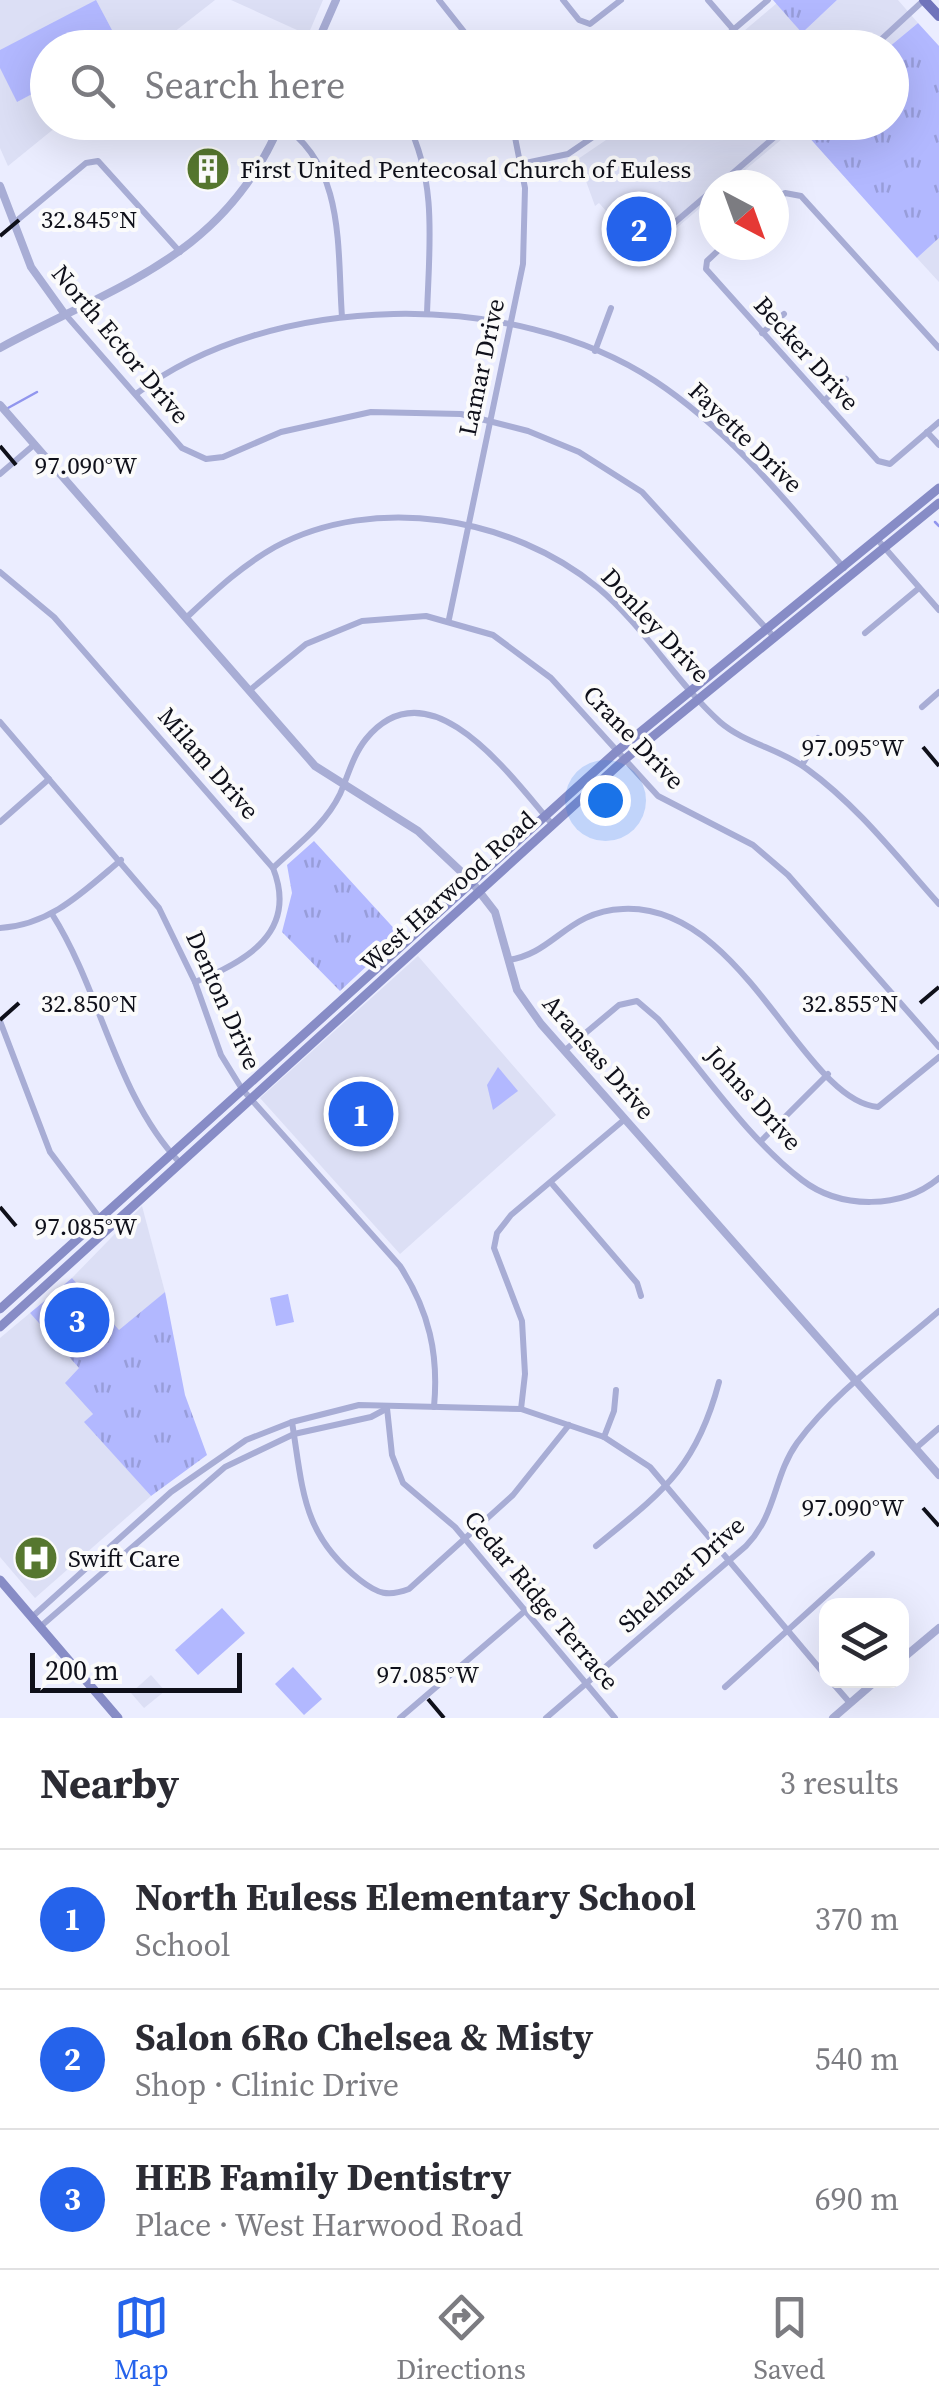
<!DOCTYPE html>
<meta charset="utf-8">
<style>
body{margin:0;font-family:"Source Serif 4",serif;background:#f7f7f7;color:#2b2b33}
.controls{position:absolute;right:30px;bottom:30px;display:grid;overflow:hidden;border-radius:20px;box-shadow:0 10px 40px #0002}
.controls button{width:90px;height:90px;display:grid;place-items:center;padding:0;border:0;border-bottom:2px solid #e1e1e2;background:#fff;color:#2b2b33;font:50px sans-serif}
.compass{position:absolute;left:699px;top:170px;width:90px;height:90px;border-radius:50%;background:#fff;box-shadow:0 10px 40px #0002;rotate:139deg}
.scale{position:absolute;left:30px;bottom:25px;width:212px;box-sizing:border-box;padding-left:10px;border:5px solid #0f101a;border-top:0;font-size:28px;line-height:35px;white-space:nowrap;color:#0f101a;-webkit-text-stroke:8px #fbfbfb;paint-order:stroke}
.you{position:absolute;left:605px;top:800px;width:35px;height:35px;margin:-25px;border:8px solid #fff;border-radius:50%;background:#1a73e8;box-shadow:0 0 0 15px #1a73e833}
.badge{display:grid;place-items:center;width:65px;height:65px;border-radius:50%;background:#2563eb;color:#fff;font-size:32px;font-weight:700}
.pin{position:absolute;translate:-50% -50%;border:5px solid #fff;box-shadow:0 2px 10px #0006}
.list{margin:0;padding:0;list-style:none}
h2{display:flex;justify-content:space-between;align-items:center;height:130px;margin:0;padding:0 40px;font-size:42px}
h2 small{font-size:32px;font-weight:400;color:#7c7c81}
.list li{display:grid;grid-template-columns:65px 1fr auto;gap:30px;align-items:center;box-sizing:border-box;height:140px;padding:0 40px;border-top:2px solid #e1e1e2}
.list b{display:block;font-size:38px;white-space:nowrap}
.list p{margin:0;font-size:32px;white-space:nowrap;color:#7c7c81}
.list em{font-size:32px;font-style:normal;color:#7c7c81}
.icon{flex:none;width:55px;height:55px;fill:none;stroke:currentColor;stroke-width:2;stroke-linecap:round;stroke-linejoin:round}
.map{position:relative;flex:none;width:939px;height:1718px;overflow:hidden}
.search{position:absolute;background:#fff;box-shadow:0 10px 40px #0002;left:30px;right:30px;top:30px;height:110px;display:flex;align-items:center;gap:25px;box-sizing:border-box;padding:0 35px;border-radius:55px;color:#7c7c81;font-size:38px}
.sheet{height:550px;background:#fff}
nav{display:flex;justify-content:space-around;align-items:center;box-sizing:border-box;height:140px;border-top:2px solid #e1e1e2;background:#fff;font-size:28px;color:#7c7c81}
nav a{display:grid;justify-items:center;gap:5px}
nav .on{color:#2563eb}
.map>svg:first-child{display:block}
.built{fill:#dcdff5}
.grass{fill:url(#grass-tufts)}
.pitch{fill:#b2b8ff}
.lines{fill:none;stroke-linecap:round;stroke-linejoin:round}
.stream{stroke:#9196ee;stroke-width:2.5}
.minor{stroke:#a8add5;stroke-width:6}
.tertiary{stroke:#a8add5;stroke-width:8}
.secondary{stroke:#878cc6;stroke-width:9}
.primary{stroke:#7074bb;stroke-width:10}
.ticks{fill:none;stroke:#0f101a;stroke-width:4}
.labels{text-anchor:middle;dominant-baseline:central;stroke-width:8;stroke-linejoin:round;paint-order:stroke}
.poi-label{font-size:25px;fill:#0f101a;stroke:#fbfbfb;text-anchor:start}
.street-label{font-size:25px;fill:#0f101a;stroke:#fbfbfb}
.ticks-label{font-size:25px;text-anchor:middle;fill:#0f101a;stroke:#fbfbfb;stroke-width:8;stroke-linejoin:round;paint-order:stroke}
</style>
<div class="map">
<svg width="939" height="1718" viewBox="0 0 939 1718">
<defs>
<pattern id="grass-tufts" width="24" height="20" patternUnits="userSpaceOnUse" patternTransform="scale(2.5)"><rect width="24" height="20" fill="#b2b8ff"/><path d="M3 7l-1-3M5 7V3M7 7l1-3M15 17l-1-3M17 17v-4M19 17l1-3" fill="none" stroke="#989dda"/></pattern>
</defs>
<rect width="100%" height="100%" fill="#ebedff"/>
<g class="built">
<polygon points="0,0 215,0 155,47 48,48 48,122 61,123 8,166 0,148"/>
<polygon points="231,0 323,0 308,35"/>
<polygon points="837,0 898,0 918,23 889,47 724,48 777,3 802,33"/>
<polygon points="631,123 801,123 727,185 714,185 714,196 645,255 599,203 595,206 578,159"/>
<polygon points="939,238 939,282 917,258"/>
<polygon points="418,956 556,1115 400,1254 260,1098"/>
<polygon points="142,1206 165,1292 119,1331 72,1278"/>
<polygon points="30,1313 79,1368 93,1414 85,1422 151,1496 35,1598 0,1557 0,1338"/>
<polygon points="151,1675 165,1691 144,1708 131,1693"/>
</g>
<g class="grass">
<polygon points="773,0 837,0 802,33"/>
<polygon points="918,23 939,46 939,238 917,258 798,125 892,122 889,47"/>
<polygon points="314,841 400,935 340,991 282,932 292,893 287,865"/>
<polygon points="72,1278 119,1330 165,1292 185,1395 207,1455 151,1496 84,1422 93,1414 65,1383 79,1368 30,1313"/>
</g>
<g class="pitch">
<polygon points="96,0 121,47 48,48 47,86 17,102 0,68 0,50"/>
<polygon points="498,1067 518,1091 493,1110 487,1085"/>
<polygon points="288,1294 294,1322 276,1326 270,1298"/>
<polygon points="222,1608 245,1633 198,1675 175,1650"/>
<polygon points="293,1667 322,1699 304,1715 275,1684"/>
</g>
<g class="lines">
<g class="stream">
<polyline points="8,408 37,392"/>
<polyline points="935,522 939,526"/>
</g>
<g class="minor">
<polyline points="439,0 477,48"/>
<polyline points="563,0 579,20 590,24 621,0"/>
<polyline points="708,0 733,29"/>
<polyline points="321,34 342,48"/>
<polyline points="712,48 768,0"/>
<polyline points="872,48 924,0"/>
<path d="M407,122C438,183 429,248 427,314"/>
<path d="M280,124C346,164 337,250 342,317"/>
<polyline points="521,164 568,154 615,122"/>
<polyline points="719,185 792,122"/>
<polyline points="774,201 785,193 801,196 939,348"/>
<polyline points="14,223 86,163 98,161 180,252"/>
<polyline points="724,245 707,261 706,269 878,461 890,464 939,422"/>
<polyline points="645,248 714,189"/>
<polyline points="65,314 182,448 206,459 223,457 281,432 371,412 461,414 528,431 579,452 642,492 774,637"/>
<polyline points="762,333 784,314"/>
<polyline points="595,351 611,308"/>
<path d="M136,394C271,291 515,288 655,381C729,430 786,501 844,568"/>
<polyline points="824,401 846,379"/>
<polyline points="927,432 939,445"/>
<polyline points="0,474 35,444"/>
<polyline points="877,539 939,610"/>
<path d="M0,572L54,617L273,868C298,931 248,961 195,982"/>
<path d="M186,618C214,592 241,566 275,547C375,493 512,517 597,587C644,626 675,681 720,722C744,743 780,749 807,769C858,806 897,857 939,904"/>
<polyline points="449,619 523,264 525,188 512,122"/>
<polyline points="865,633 919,588"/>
<polyline points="250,690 306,644 362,621 426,616 493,635 551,678 658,796 753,845 788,875 939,1047"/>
<polyline points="922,707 939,692"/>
<path d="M0,722L159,908L195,982L221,1055L242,1089L400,1266C429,1311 439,1354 434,1407"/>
<polyline points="802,765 818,738"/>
<polyline points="0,822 49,779"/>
<path d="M273,868C297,845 325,825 340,794C348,776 353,755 366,739C430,661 512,778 552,824"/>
<path d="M52,914C102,993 115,1094 180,1163"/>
<path d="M0,928C51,925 84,891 121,860"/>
<path d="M508,960C554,954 567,911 623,909C744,903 802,1101 878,1107L939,1057"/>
<polyline points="0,1021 50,1152 108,1229"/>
<path d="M564,1051L619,1005L637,1001L658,1019C703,1071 747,1138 802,1180C841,1210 902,1209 939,1178"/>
<polyline points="762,1140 828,1074"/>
<polyline points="553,1185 637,1283 641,1296"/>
<polyline points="387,1408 392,1455 403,1483 455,1527 615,1718"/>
<polyline points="521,1409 525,1374 522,1321 494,1248 497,1233 511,1215 625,1119"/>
<path d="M292,1422C303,1490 302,1535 360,1580C378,1594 388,1597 409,1589L513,1495L569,1425"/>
<polyline points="604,1437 614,1411 616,1390"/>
<polyline points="916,1448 939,1428"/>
<path d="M596,1546C662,1492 696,1469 719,1382"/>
<polyline points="32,1617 171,1492 246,1440 292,1422 359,1405 521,1409 604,1437 650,1467 826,1676"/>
<polyline points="40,1627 225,1467 294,1434 371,1417 386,1409"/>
<polyline points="830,1680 850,1703"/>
<polyline points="725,1687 872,1554"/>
<polyline points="400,1718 526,1610"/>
<path d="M546,1718L746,1546C777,1514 773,1477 797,1443C834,1392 892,1352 939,1311"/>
</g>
<g class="tertiary">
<polyline points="315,48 336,0"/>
<polyline points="0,186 31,267 64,313"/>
<path d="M0,348C118,284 225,257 281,122"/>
<polyline points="0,405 315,766 418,831 471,881 495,912 517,990 541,1024 939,1475"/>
<polyline points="902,1659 939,1628"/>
<polyline points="833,1718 877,1680"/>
</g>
<g class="secondary">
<polyline points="0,1309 616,752 939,488"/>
<polyline points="0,1327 624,760 939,503"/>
<polyline points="0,1580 118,1718"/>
</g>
<polyline class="primary" points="924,0 939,16"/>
</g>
<path class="ticks" d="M0,236L19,220M0,446L16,465M923,747L939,766M920,1003L939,987M0,1020L19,1003M0,1207L16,1226M923,1508L939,1526M428,1699L444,1718"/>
<defs>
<symbol id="building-disc" viewBox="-11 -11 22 22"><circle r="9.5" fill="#56772f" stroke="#fbfbfb"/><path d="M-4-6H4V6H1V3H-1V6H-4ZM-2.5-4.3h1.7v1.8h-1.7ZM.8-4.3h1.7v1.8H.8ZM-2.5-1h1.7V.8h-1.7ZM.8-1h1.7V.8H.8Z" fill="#fff"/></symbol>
<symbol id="hospital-disc" viewBox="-11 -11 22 22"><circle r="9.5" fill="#56772f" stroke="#fbfbfb"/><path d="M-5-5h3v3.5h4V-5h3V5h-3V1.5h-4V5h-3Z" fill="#fff"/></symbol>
</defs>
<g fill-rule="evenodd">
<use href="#building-disc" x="183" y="144" width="50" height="50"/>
<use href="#hospital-disc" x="11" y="1533" width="50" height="50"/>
</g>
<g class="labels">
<g class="poi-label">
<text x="240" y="169">First United Pentecosal Church of Euless</text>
<text x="68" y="1558">Swift Care</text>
</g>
<g class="street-label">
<text transform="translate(121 344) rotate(50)">North Ector Drive</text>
<text transform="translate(807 353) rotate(48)">Becker Drive</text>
<text transform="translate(481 367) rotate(-78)">Lamar Drive</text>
<text transform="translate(746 437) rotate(44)">Fayette Drive</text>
<text transform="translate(656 625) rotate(47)">Donley Drive</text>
<text transform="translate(634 737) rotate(46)">Crane Drive</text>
<text transform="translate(209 763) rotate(49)">Milam Drive</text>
<text transform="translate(448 891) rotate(-42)">West Harwood Road</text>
<text transform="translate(224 1000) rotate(66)">Denton Drive</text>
<text transform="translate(599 1057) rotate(49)">Aransas Drive</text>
<text transform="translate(754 1098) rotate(48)">Johns Drive</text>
<text transform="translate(681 1574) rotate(-42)">Shelmar Drive</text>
<text transform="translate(542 1600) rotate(50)">Cedar Ridge Terrace</text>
</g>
</g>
<g class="ticks-label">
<text x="89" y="228">32.845°N</text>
<text x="86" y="474">97.090°W</text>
<text x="853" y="756">97.095°W</text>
<text x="89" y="1012">32.850°N</text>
<text x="850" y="1012">32.855°N</text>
<text x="86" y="1235">97.085°W</text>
<text x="853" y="1516">97.090°W</text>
<text x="428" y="1683">97.085°W</text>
</g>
</svg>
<div class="controls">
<button><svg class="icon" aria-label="layers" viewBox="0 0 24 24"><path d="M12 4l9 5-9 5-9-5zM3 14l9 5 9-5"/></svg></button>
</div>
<svg class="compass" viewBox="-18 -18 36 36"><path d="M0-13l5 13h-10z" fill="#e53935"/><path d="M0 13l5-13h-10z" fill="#7c7c81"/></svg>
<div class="scale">200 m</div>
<div class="you"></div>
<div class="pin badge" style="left:361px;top:1114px">1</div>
<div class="pin badge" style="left:639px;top:229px">2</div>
<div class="pin badge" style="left:77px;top:1320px">3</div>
<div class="search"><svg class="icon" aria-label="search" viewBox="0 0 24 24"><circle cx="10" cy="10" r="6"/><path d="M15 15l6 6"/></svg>Search here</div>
</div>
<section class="sheet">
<h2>Nearby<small>3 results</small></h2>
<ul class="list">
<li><span class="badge">1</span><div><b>North Euless Elementary School</b><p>School</p></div><em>370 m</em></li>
<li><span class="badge">2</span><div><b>Salon 6Ro Chelsea &amp; Misty</b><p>Shop · Clinic Drive</p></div><em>540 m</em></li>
<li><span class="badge">3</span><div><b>HEB Family Dentistry</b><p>Place · West Harwood Road</p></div><em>690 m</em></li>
</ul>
</section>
<nav>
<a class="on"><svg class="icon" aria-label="map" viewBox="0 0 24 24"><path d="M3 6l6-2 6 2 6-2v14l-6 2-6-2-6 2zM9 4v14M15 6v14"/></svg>Map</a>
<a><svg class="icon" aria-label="directions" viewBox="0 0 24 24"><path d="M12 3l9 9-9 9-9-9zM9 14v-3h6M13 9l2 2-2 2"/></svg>Directions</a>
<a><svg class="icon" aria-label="saved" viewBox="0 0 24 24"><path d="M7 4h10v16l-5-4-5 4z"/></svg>Saved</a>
</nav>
